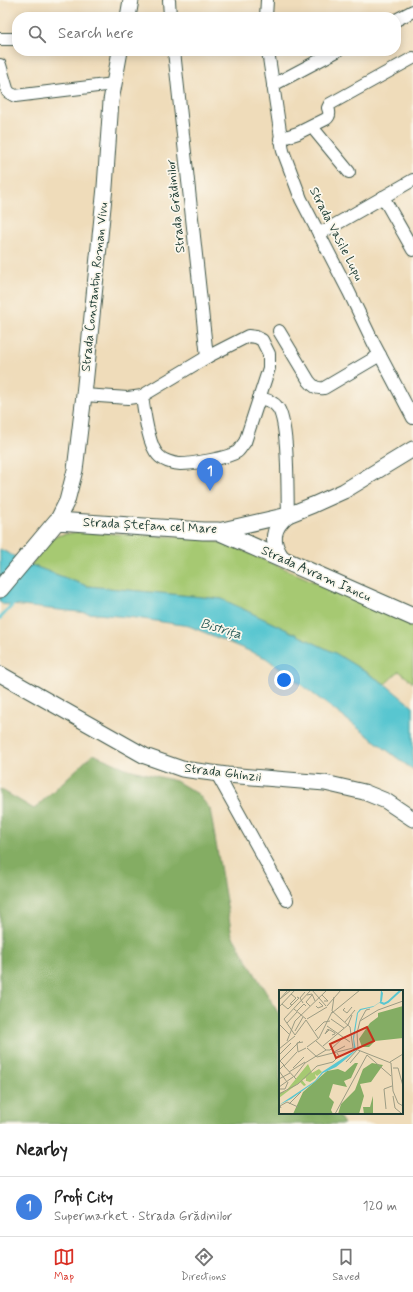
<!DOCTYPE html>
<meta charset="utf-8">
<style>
body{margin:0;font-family:Mynerve,sans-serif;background:#f6f6f6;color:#222}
.you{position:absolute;left:284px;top:680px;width:14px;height:14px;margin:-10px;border:3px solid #fff;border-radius:50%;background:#1a73e8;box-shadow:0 0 0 6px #1a73e833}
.badge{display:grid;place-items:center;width:26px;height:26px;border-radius:50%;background:#d93025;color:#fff;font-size:13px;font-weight:700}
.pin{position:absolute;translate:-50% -33px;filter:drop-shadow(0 1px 2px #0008)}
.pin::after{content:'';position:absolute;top:21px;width:14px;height:12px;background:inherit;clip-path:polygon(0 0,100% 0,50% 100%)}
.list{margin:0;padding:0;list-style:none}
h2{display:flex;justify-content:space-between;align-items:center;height:52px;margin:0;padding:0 16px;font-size:17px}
h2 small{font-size:13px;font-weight:400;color:#767676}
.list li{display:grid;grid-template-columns:26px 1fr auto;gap:12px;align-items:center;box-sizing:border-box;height:60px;padding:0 16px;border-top:1px solid #e0e0e0}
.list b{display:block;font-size:15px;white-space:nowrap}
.list p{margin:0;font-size:13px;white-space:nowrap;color:#767676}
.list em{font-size:13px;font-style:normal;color:#767676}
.icon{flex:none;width:22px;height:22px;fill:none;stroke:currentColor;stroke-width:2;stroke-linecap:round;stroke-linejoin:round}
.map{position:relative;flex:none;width:413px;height:1124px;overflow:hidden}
.search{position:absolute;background:#fff;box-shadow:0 2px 10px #0003;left:12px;right:12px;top:12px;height:44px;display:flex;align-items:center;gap:10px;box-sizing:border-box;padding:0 14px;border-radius:16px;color:#767676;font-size:15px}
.sheet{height:112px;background:#fff}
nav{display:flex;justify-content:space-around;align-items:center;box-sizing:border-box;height:56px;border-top:1px solid #e0e0e0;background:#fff;font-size:11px;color:#767676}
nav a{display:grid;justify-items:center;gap:2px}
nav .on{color:#d93025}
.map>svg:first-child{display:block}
.green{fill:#a6c972;stroke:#628353}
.forest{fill:#84ad64;stroke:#52754c}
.water{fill:#59c6d0;stroke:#3c8282}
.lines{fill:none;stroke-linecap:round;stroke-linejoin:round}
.stream{stroke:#59c6d0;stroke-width:3.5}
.minor-casing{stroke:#3e5548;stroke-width:14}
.tertiary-casing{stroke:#3e5548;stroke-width:17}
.secondary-casing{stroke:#3e5548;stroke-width:19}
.minor{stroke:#fff;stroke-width:12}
.tertiary{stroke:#fff;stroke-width:15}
.secondary{stroke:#fff;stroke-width:17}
.labels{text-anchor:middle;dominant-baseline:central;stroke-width:3.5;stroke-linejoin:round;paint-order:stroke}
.street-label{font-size:13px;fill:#1f3d34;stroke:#fbf7ec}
.water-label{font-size:14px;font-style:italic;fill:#2e5f5b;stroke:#fbf7ec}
.inset-river{fill:none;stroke:#59c6d0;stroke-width:2}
.inset-road{fill:none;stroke:#9c9c84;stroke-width:1}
.view{fill:#c8321e;fill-opacity:0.15;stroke:#c8321e;stroke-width:2}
.inset-edge{fill:none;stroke:#1f3d34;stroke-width:2}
</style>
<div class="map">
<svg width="413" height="1124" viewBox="0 0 413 1124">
<rect width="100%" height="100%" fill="#fbf7ec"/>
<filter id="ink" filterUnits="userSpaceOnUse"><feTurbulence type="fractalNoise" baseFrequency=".025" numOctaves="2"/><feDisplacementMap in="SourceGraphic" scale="8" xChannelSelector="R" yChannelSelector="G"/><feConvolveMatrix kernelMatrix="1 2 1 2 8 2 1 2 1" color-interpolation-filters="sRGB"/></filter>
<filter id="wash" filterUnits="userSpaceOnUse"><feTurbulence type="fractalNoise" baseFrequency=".012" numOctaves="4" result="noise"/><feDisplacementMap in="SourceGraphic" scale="16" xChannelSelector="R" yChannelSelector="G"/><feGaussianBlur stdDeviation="0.9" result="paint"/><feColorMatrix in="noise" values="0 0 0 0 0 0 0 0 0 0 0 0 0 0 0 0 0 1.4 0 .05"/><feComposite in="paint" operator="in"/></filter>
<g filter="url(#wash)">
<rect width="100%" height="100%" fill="#efdcba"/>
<polygon class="green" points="77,532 204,538 235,547 413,625 413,683 399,671 385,684 335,653 222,599 87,586 31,565 49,540 55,536"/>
<polygon class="forest" points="93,754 128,769 176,781 198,794 210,809 232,935 280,1016 280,1113 337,1113 344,1124 0,1124 0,789 34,809"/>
<polygon class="water" points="0,549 31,565 87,586 222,599 335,653 385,684 413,707 413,770 266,658 189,626 136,618 2,604 0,602"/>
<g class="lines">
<polyline class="stream" points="0,618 16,601"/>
</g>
</g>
<g filter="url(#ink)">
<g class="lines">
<defs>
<g id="minor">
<polyline points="169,0 170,17"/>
<polyline points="266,17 267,0"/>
<polyline points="396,20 413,11"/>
<polyline points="0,39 17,39"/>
<polyline points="174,51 207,357"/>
<polyline points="268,51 283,151 301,199 349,292 373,342 413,418"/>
<polyline points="0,65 7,89 8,92 15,96 114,84"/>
<polyline points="273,85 337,51"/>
<polyline points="312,127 349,172"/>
<path d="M280,139L298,133L326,119C330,116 330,113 328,108L330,104L413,58"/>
<polyline points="383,197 413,250"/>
<polyline points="319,234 413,180"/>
<path d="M279,331L309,381C313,386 316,389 324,388L380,355"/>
<path d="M84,395L128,398L142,396L207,357L248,336L256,337L262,340L269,354V368L245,442C242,445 240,450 237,452C228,458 192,464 180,464C173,464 162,460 158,455C148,445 144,410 142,396"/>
<path d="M259,398C267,400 273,401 278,408C289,424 287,492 288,515"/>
<polyline points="217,774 287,900"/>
</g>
<g id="tertiary">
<polyline points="128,17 131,0"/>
<polyline points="57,521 67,501 75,470 84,395 105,187 111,101 120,51"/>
<polyline points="218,531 288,515 313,505 344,491 413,449"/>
<path d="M282,558C270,541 272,528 288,515"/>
<polyline points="0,674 145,756 182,769 227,775 325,783 364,792 386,801 413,819"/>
</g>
<polyline id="secondary" points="0,589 57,521 203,531 218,531 413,617"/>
</defs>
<use href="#minor" class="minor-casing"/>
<use href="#tertiary" class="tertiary-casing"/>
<use href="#secondary" class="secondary-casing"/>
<use href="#minor" class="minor"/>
<use href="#tertiary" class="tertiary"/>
<use href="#secondary" class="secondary"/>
</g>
</g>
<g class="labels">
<g class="street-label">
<text transform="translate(176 206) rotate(-96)">Strada Grădinilor</text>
<text transform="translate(336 234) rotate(63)">Strada Vasile Lupu</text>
<text transform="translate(95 287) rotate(-84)">Strada Constantin Roman Vivu</text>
<text transform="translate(150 526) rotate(3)">Strada Ștefan cel Mare</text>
<text transform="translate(316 574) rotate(24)">Strada Avram Iancu</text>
<text transform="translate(223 773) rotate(7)">Strada Ghinzii</text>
</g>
<g class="water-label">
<text transform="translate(221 629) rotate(16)">Bistrița</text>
</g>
</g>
<g transform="translate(279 990)">
<rect width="124" height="124" fill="#efdcba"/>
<path d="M29,74L33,83L40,79L43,82L38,86L36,84L37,88L31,92L24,90L27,91V88L23,90L27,95L25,96L21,92L0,108V103L7,101Z" fill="#a6c972"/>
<path d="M124,16V48L96,51L90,57H83L80,49L91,33L99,27V23ZM76,73H79L72,88L65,91L68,97L54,94L50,107L55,112L52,120L54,124H14L24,102L48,81L59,79L66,82ZM93,73L104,75L92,92L81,94L85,106L80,124H59L62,114L76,100L84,79ZM94,106V124H85L84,117H91Z" fill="#84ad64"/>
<path d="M102,0L104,3L103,11L94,17L82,20L79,23L75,49L77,60L72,65L57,77L44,83L36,92L12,109L0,115L36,91L43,82L75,61L74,47L78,23L81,19L95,16L101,12Z" fill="#59c6d0"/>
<path class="inset-river" d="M101,12L105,14L109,12L122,0"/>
<path class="inset-road" d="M33,0L47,16M12,4L17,8L11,14L13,15M28,5L33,4L36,11M43,5L49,11H45M55,7L53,21L71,37L74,58L112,73L114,101L119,113L124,116M1,9L12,0M0,10L9,0M24,13L21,8L26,2M3,14L9,19L20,8L18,7M31,16L27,12L33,5M37,16L39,18L44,16L40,12M48,16L62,0M0,17L16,0M66,18L64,20L68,23L73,17M15,19L27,29M18,21L25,14L27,16M53,23L81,0M5,29L16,45M5,29L32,0M28,29L48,17M52,29L65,38M27,30L39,48M81,31L87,20L91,19M66,32L76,20M8,33L18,22M0,34L10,44M48,36L71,52M50,40L46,44L49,39L50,40H51L56,43V44L53,45M16,41L24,27M36,41L45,32L51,31M16,45L27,30M8,51L16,31L48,0M37,51L47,60H51L65,47M24,52L18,53L19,62L27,58M44,56L69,35L73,25M28,57L40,48L53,22M28,58L38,67L74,58M0,59L16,46M79,59L78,43L81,31L99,20L124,11M53,63L66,56M0,65L12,53M88,65L112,86M0,72L21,51M67,72L78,60M111,72L124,64M71,73L81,61M14,78L25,67M114,78H119L124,96M0,80L5,75L1,71M0,81L8,92M10,82L26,72M15,87L26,73L47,60M0,89L11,83M17,89L5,76L18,62M0,97L14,87M0,99H6L9,92M0,104L19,94L38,76L54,72L60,66L58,63M114,106L116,118L122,123M10,114L22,102M2,118L1,116L8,112L19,117M107,119L105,99L113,96M56,124L88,65"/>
<path class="view" d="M88,37L95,51L57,68L51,54Z"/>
<rect width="124" height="124" class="inset-edge"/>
</g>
</svg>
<div class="you"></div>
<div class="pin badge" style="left:210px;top:491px;background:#3f7fe0">1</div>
<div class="search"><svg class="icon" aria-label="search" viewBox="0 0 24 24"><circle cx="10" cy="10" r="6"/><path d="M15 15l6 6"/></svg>Search here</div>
</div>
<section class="sheet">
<h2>Nearby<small></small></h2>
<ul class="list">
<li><span class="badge" style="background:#3f7fe0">1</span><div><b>Profi City</b><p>Supermarket · Strada Grădinilor</p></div><em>120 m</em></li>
</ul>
</section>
<nav>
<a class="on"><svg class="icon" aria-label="map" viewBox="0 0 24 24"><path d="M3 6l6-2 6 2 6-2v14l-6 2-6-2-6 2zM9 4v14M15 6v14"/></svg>Map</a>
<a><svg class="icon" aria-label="directions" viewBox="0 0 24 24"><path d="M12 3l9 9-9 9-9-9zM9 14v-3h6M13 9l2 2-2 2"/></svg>Directions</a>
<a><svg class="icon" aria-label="saved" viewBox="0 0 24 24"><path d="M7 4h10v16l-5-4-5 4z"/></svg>Saved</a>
</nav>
